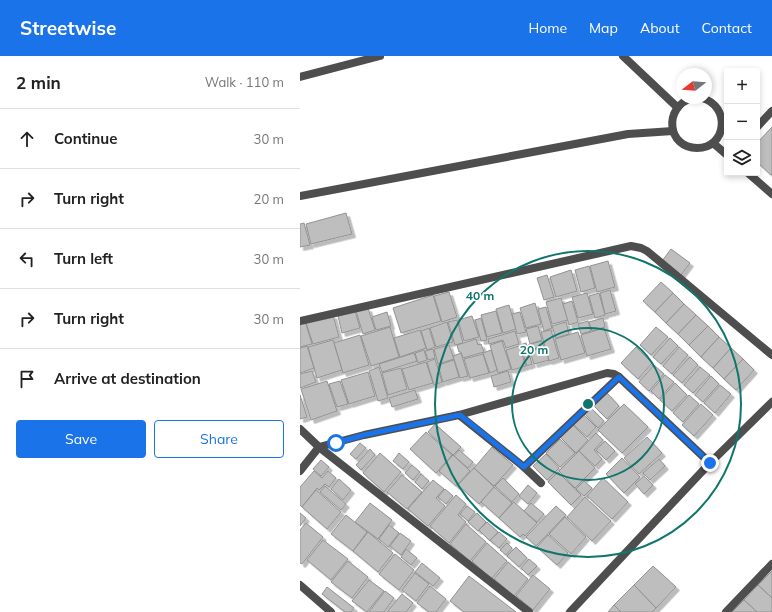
<!DOCTYPE html>
<meta charset="utf-8">
<style>
body{margin:0;font-family:Mulish,sans-serif;background:#f2f2f2;color:#222}
.controls{position:absolute;right:12px;top:12px;display:grid;overflow:hidden;border-radius:4px;box-shadow:0 2px 6px #0003}
.controls button{width:36px;height:36px;display:grid;place-items:center;padding:0;border:0;border-bottom:1px solid #e0e0e0;background:#fff;color:#222;font:20px sans-serif}
.compass{position:absolute;left:376px;top:12px;width:36px;height:36px;border-radius:50%;background:#fff;box-shadow:0 2px 6px #0003;rotate:253deg}
.stop{position:absolute;width:12px;height:12px;margin:-9px;border:3px solid #1a73e8;border-radius:50%;background:#fff}
.stop.end{background:#1a73e8;border-color:#fff;box-shadow:0 1px 4px #0008}
.list{margin:0;padding:0;list-style:none}
h2{display:flex;justify-content:space-between;align-items:center;height:52px;margin:0;padding:0 16px;font-size:17px}
h2 small{font-size:13px;font-weight:400;color:#767676}
.list li{display:grid;grid-template-columns:26px 1fr auto;gap:12px;align-items:center;box-sizing:border-box;height:60px;padding:0 16px;border-top:1px solid #e0e0e0}
.list b{display:block;font-size:15px;white-space:nowrap}
.list em{font-size:13px;font-style:normal;color:#767676}
.actions{display:flex;gap:8px;padding:12px 16px}
.actions a{flex:1;padding:9px 0;border:1px solid #1a73e8;border-radius:4px;text-align:center;font-size:14px;color:#1a73e8}
.actions .main{background:#1a73e8;color:#fff}
.icon{flex:none;width:22px;height:22px;fill:none;stroke:currentColor;stroke-width:2;stroke-linecap:round;stroke-linejoin:round}
.map{position:relative;flex:none;width:472px;height:556px;overflow:hidden}
header{display:flex;align-items:center;gap:24px;box-sizing:border-box;height:56px;padding:0 20px;background:#1a73e8;color:#fff}
header strong{font-size:19px}
nav{display:flex;gap:22px;margin-inline-start:auto;font-size:14px}
main{display:flex}
aside{flex:1;background:#fff}
.map>svg:first-child{display:block}
.building{fill:#bebebe;stroke:#929292;filter:url(#shadow)}
.lines{fill:none;stroke-linecap:round;stroke-linejoin:round}
.minor{stroke:#4e4e4e;stroke-width:8}
.route{stroke:#1a73e8;stroke-width:5}
.ring{fill:none;stroke:#0f766e;stroke-width:2}
.centre{fill:#0f766e;stroke:#fff;stroke-width:2}
.ring-label{font-size:12px;text-anchor:middle;font-weight:bold;fill:#0f766e;stroke:#fff;stroke-width:3.5;stroke-linejoin:round;paint-order:stroke}
</style>
<header>
<strong>Streetwise</strong>
<nav><a>Home</a><a>Map</a><a>About</a><a>Contact</a></nav>
</header>
<main>
<aside>
<h2>2 min<small>Walk · 110 m</small></h2>
<ul class="list">
<li><svg class="icon" aria-label="ahead" viewBox="0 0 24 24"><path d="M12 20V5M6 11l6-6 6 6"/></svg><div><b>Continue</b></div><em>30 m</em></li>
<li><svg class="icon" aria-label="right" viewBox="0 0 24 24"><path d="M7 20v-9h11M14 6l5 5-5 5"/></svg><div><b>Turn right</b></div><em>20 m</em></li>
<li><svg class="icon" aria-label="left" viewBox="0 0 24 24"><path d="M17 20v-9H6M10 6l-5 5 5 5"/></svg><div><b>Turn left</b></div><em>30 m</em></li>
<li><svg class="icon" aria-label="right" viewBox="0 0 24 24"><path d="M7 20v-9h11M14 6l5 5-5 5"/></svg><div><b>Turn right</b></div><em>30 m</em></li>
<li><svg class="icon" aria-label="arrive" viewBox="0 0 24 24"><path d="M6 21V4h12l-3 4 3 4H6"/></svg><div><b>Arrive at destination</b></div></li>
</ul>
<div class="actions"><a class="main">Save</a><a>Share</a></div>
</aside>
<div class="map">
<svg width="472" height="556" viewBox="0 0 472 556">
<defs>
<filter id="shadow"><feDropShadow dx="3.5" dy="3.5" stdDeviation="0" flood-color="#0004"/></filter>
</defs>
<rect width="100%" height="100%" fill="#fff"/>
<g class="building">
<polygon points="472,71 472,118 471,119 457,106 457,87"/>
<polygon points="46,157 52,178 11,188 6,168"/>
<polygon points="4,167 10,189 0,191 0,168"/>
<polygon points="371,193 390,207 381,219 362,205"/>
<polygon points="308,205 315,231 297,236 290,210"/>
<polygon points="289,210 295,232 281,236 275,214"/>
<polygon points="271,214 277,235 256,241 250,221"/>
<polygon points="247,219 254,241 244,244 237,222"/>
<polygon points="361,226 373,237 355,256 343,245"/>
<polygon points="310,234 316,255 305,258 300,237"/>
<polygon points="149,236 157,261 142,266 134,240"/>
<polygon points="287,237 293,258 278,262 272,241"/>
<polygon points="299,237 305,259 295,262 289,240"/>
<polygon points="373,237 384,248 366,267 355,256"/>
<polygon points="133,239 141,265 101,277 93,252"/>
<polygon points="261,242 268,264 252,268 246,246"/>
<polygon points="272,245 278,266 269,269 263,248"/>
<polygon points="235,247 241,268 226,272 220,252"/>
<polygon points="384,248 396,259 378,278 366,267"/>
<polygon points="209,249 216,273 203,277 196,253"/>
<polygon points="246,251 252,272 244,275 238,253"/>
<polygon points="68,252 75,274 63,278 56,255"/>
<polygon points="55,255 60,272 42,277 38,260"/>
<polygon points="196,255 202,277 187,281 181,259"/>
<polygon points="87,256 91,270 76,274 72,261"/>
<polygon points="220,256 226,276 217,278 212,258"/>
<polygon points="33,259 39,281 13,288 6,267"/>
<polygon points="396,259 408,270 389,289 378,278"/>
<polygon points="172,260 179,281 164,285 158,264"/>
<polygon points="181,262 187,284 181,285 175,264"/>
<polygon points="303,262 305,271 292,275 289,266"/>
<polygon points="157,264 163,287 155,289 148,266"/>
<polygon points="5,265 12,288 0,291 0,266"/>
<polygon points="288,265 291,275 281,278 278,268"/>
<polygon points="147,266 153,286 136,291 130,272"/>
<polygon points="266,266 269,278 256,282 252,270"/>
<polygon points="238,270 242,284 230,288 226,273"/>
<polygon points="408,270 419,281 401,301 389,289"/>
<polygon points="90,271 99,301 71,310 61,280"/>
<polygon points="356,271 368,281 351,299 340,289"/>
<polygon points="129,272 135,291 127,294 121,275"/>
<polygon points="304,272 311,293 287,300 281,279"/>
<polygon points="120,274 126,292 100,301 94,282"/>
<polygon points="251,274 259,302 249,305 241,276"/>
<polygon points="215,275 219,288 206,292 203,284 189,288 188,283"/>
<polygon points="278,276 285,297 261,304 255,283"/>
<polygon points="60,279 69,309 43,317 34,287"/>
<polygon points="419,281 431,292 413,312 401,301"/>
<polygon points="370,282 378,290 361,308 353,301"/>
<polygon points="176,283 178,289 181,288 184,296 163,302 161,296 159,296 157,289"/>
<polygon points="33,284 42,314 17,322 8,291"/>
<polygon points="202,285 211,313 198,317 190,289"/>
<polygon points="242,285 249,304 234,308 228,289"/>
<polygon points="226,287 232,308 227,310 220,289"/>
<polygon points="149,289 154,303 138,308 134,293"/>
<polygon points="7,290 14,312 0,317 0,292"/>
<polygon points="219,290 226,310 212,314 206,294"/>
<polygon points="336,291 352,307 338,323 321,307"/>
<polygon points="379,291 388,299 372,318 363,310"/>
<polygon points="431,292 443,303 424,323 413,312"/>
<polygon points="133,293 135,302 128,304 125,295"/>
<polygon points="124,294 127,304 118,307 115,297"/>
<polygon points="191,294 197,314 190,317 183,297"/>
<polygon points="114,297 117,305 82,316 79,308"/>
<polygon points="161,297 168,320 160,322 153,300"/>
<polygon points="183,298 189,317 170,322 164,303"/>
<polygon points="390,301 398,309 382,327 373,319"/>
<polygon points="135,303 142,326 134,329 127,306"/>
<polygon points="443,303 454,314 436,334 424,323"/>
<polygon points="154,304 159,321 143,326 138,309"/>
<polygon points="126,306 133,327 109,334 102,313"/>
<polygon points="354,309 364,318 349,335 339,326"/>
<polygon points="79,311 88,342 78,345 69,315"/>
<polygon points="400,311 410,319 393,337 384,329"/>
<polygon points="101,312 107,333 88,339 82,317"/>
<polygon points="12,315 16,326 0,332 0,318"/>
<polygon points="208,315 211,326 194,331 191,320"/>
<polygon points="68,316 75,340 49,348 41,324"/>
<polygon points="365,319 374,326 359,343 351,335"/>
<polygon points="411,320 419,328 403,346 395,339"/>
<polygon points="27,325 37,355 11,364 1,333"/>
<polygon points="40,325 48,348 37,351 29,328"/>
<polygon points="375,327 387,339 372,355 360,344"/>
<polygon points="420,329 431,338 415,357 404,347"/>
<polygon points="115,334 118,343 92,351 89,342"/>
<polygon points="307,337 319,350 307,363 294,350"/>
<polygon points="0,339 7,361 0,363"/>
<polygon points="389,339 399,348 383,366 373,357"/>
<polygon points="324,348 348,371 322,397 298,374"/>
<polygon points="401,348 413,359 394,380 382,369"/>
<polygon points="290,351 304,365 298,372 284,357"/>
<polygon points="282,357 296,371 287,381 272,367"/>
<polygon points="271,367 288,384 276,397 259,380"/>
<polygon points="135,368 161,391 153,399 128,376"/>
<polygon points="126,376 152,399 136,417 110,393"/>
<polygon points="296,377 303,384 294,394 302,403 295,410 279,395"/>
<polygon points="347,381 362,397 339,418 324,402"/>
<polygon points="260,383 275,397 260,411 246,397"/>
<polygon points="305,385 315,395 306,404 296,394"/>
<polygon points="60,387 66,392 56,403 50,398"/>
<polygon points="192,391 213,409 194,430 174,412"/>
<polygon points="70,393 75,399 61,414 56,409"/>
<polygon points="159,394 173,406 168,412 154,400"/>
<polygon points="279,395 295,412 275,432 259,415"/>
<polygon points="80,397 101,416 84,436 63,417"/>
<polygon points="99,397 109,406 103,413 93,405"/>
<polygon points="246,398 259,412 247,424 233,410"/>
<polygon points="153,399 170,415 156,430 139,415"/>
<polygon points="322,402 340,421 324,437 306,418"/>
<polygon points="359,403 365,410 350,424 343,417"/>
<polygon points="21,404 29,411 21,420 13,413"/>
<polygon points="112,409 120,416 113,424 105,417"/>
<polygon points="174,412 194,431 179,448 158,429"/>
<polygon points="14,415 22,422 28,415 36,422 29,431 25,428 19,434 17,432 2,451 0,449 0,431"/>
<polygon points="258,416 281,439 271,449 248,426"/>
<polygon points="121,418 129,425 122,433 115,426"/>
<polygon points="102,419 122,436 107,453 87,436"/>
<polygon points="344,420 353,429 344,438 335,428"/>
<polygon points="203,422 219,438 212,446 195,430"/>
<polygon points="303,422 328,446 312,463 287,440"/>
<polygon points="39,423 51,434 43,444 31,433"/>
<polygon points="133,424 144,433 136,442 145,450 128,470 108,453"/>
<polygon points="284,425 292,432 284,440 276,433"/>
<polygon points="228,429 237,437 228,448 219,440"/>
<polygon points="25,430 46,448 41,454 20,436"/>
<polygon points="194,431 212,447 199,462 181,446"/>
<polygon points="145,433 153,440 146,448 138,441"/>
<polygon points="16,434 41,456 27,473 2,451"/>
<polygon points="156,439 166,448 158,459 166,466 149,487 130,470"/>
<polygon points="285,441 311,465 292,485 267,461"/>
<polygon points="214,446 237,467 225,480 223,478 220,481 199,462"/>
<polygon points="70,447 92,464 78,483 55,466"/>
<polygon points="231,447 244,458 237,466 224,455"/>
<polygon points="167,450 175,456 168,465 160,458"/>
<polygon points="256,450 266,459 236,490 226,481"/>
<polygon points="0,457 6,462 0,470"/>
<polygon points="177,457 186,466 178,475 168,466"/>
<polygon points="46,459 67,476 53,495 31,478"/>
<polygon points="265,461 286,481 271,498 249,478"/>
<polygon points="187,466 198,476 190,485 179,474"/>
<polygon points="6,467 23,481 2,508 0,507 0,474"/>
<polygon points="166,468 186,486 170,505 150,488"/>
<polygon points="89,469 99,477 88,491 79,483"/>
<polygon points="68,476 93,497 78,516 53,495"/>
<polygon points="199,476 207,483 199,492 190,484"/>
<polygon points="100,477 111,485 101,499 90,490"/>
<polygon points="248,479 268,497 257,509 237,491"/>
<polygon points="23,484 48,503 31,524 7,504"/>
<polygon points="187,487 207,505 191,523 172,505"/>
<polygon points="207,487 212,492 206,499 200,494"/>
<polygon points="216,491 227,502 219,511 207,500"/>
<polygon points="106,493 117,502 111,509 101,501"/>
<polygon points="95,498 114,514 99,534 79,518"/>
<polygon points="229,503 237,510 228,519 221,512"/>
<polygon points="48,505 68,521 52,542 31,526"/>
<polygon points="208,506 228,523 214,540 194,523"/>
<polygon points="122,507 140,522 133,530 115,516"/>
<polygon points="353,510 376,531 356,552 334,529"/>
<polygon points="472,515 472,542 458,529"/>
<polygon points="115,517 129,528 116,545 102,534"/>
<polygon points="233,519 250,533 233,554 216,540"/>
<polygon points="169,520 216,556 164,556 150,545"/>
<polygon points="69,524 84,535 67,556 52,545"/>
<polygon points="334,529 356,552 352,556 321,556 314,549"/>
<polygon points="458,529 472,542 472,556 457,556 444,544"/>
<polygon points="130,530 146,543 136,556 129,556 117,547"/>
<polygon points="27,531 54,552 51,556 45,556 22,538"/>
<polygon points="85,535 94,542 84,556 69,556"/>
<polygon points="102,538 113,547 106,556 87,556"/>
<polygon points="444,544 457,556 432,556"/>
<polygon points="314,549 321,556 308,556"/>
</g>
<g class="lines">
<g class="minor">
<polyline points="323,0 377,51"/>
<polyline points="0,21 80,0"/>
<path d="M392,42C363,51 367,92 397,92C427,92 431,50 402,42"/>
<polyline points="457,71 472,55"/>
<polyline points="413,87 427,99"/>
<polyline points="448,117 472,138"/>
<polyline points="0,140 328,78 373,75"/>
<polyline points="0,265 331,190 341,192 347,195 472,299"/>
<polyline points="159,359 224,411 319,321"/>
<polyline points="0,373 19,391 229,556"/>
<polyline points="224,411 241,427"/>
<polyline points="0,415 19,391 64,379 159,359 307,317 314,318 319,321 410,407"/>
<polyline points="0,529 31,556"/>
<polyline points="270,556 410,407 472,346"/>
<polyline points="426,556 472,508"/>
</g>
</g>
<g class="lines">
<polyline class="route" points="36,387 64,379 160,359 224,411 319,321 410,407"/>
</g>
<g class="ring">
<circle cx="288" cy="348" r="76"/>
<circle cx="288" cy="348" r="153"/>
</g>
<circle cx="288" cy="348" r="6" class="centre"/>
<g class="ring-label">
<text x="180" y="244">40 m</text>
<text x="234" y="298">20 m</text>
</g>
</svg>
<div class="controls">
<button>+</button>
<button>−</button>
<button><svg class="icon" aria-label="layers" viewBox="0 0 24 24"><path d="M12 4l9 5-9 5-9-5zM3 14l9 5 9-5"/></svg></button>
</div>
<svg class="compass" viewBox="-18 -18 36 36"><path d="M0-13l5 13h-10z" fill="#e53935"/><path d="M0 13l5-13h-10z" fill="#767676"/></svg>
<div class="stop" style="left:36px;top:387px"></div>
<div class="stop end" style="left:410px;top:407px"></div>
</div>
</main>
